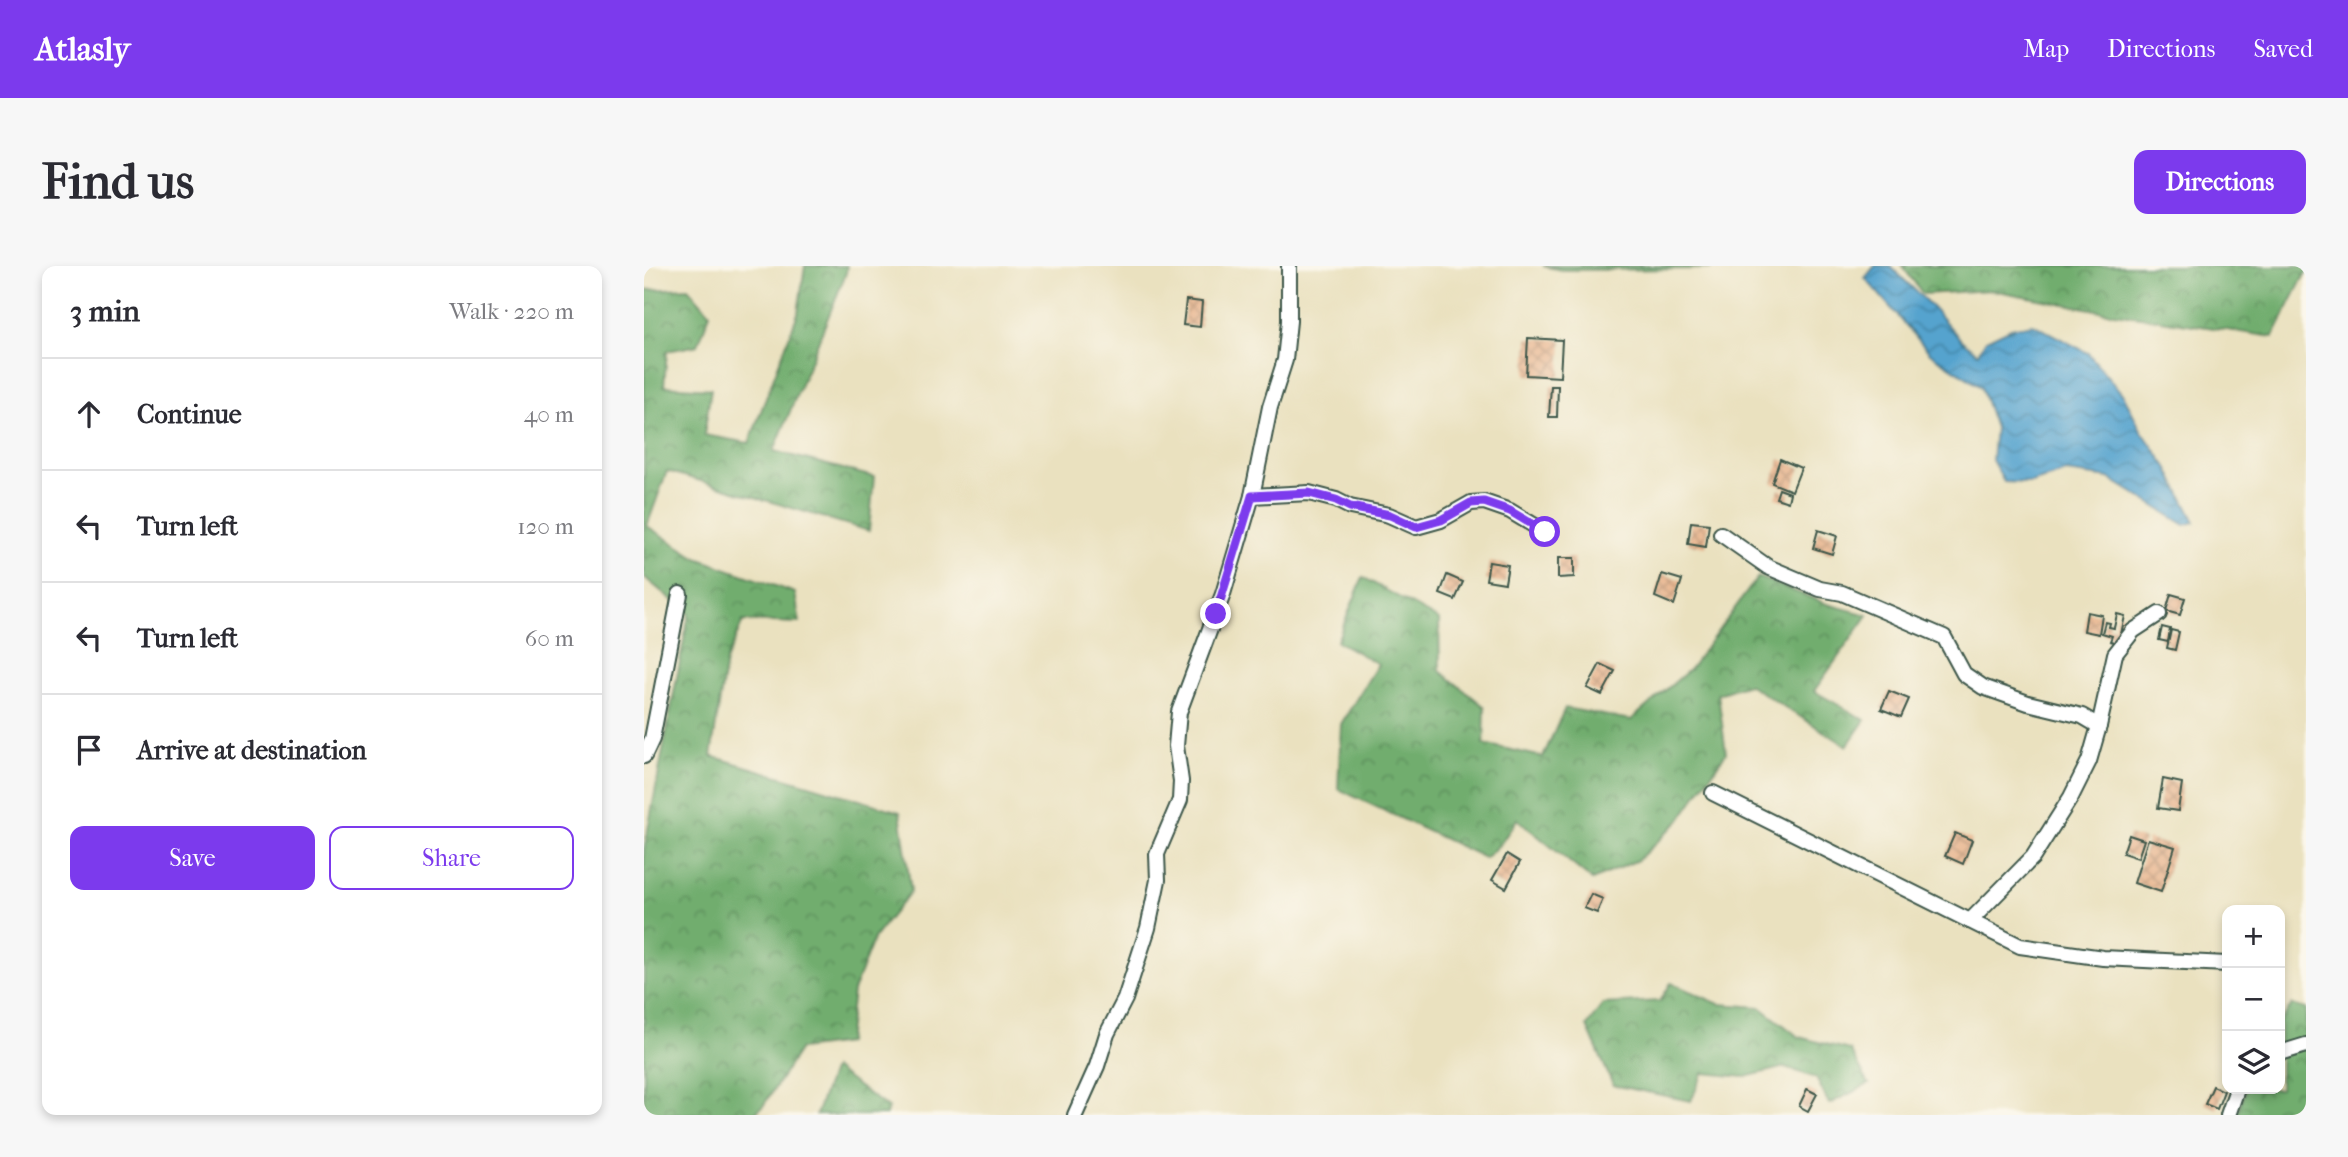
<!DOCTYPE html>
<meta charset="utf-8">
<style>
body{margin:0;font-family:"IM FELL French Canon",serif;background:#f7f7f7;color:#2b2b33}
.controls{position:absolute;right:21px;bottom:21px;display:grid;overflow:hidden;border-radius:14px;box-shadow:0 4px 10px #0003}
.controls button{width:63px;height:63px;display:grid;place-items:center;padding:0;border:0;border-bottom:2px solid #e1e1e2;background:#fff;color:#2b2b33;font:35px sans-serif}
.stop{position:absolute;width:21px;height:21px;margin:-16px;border:5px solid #7c3aed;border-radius:50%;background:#fff}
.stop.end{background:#7c3aed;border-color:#fff;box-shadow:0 2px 7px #0008}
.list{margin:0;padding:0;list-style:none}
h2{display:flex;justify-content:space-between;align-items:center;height:91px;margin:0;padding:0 28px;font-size:30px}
h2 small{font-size:23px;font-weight:400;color:#7c7c81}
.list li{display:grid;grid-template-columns:46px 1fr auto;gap:21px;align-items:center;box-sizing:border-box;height:112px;padding:0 28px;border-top:2px solid #e1e1e2}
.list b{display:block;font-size:26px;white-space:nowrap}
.list em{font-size:23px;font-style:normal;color:#7c7c81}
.actions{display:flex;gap:14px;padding:21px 28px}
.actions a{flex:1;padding:16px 0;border:2px solid #7c3aed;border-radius:14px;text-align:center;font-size:24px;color:#7c3aed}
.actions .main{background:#7c3aed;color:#fff}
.icon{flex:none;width:38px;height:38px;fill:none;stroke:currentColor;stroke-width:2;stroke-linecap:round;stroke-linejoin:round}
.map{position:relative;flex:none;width:1662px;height:849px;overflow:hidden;border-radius:14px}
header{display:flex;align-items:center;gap:42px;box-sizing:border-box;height:98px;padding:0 35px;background:#7c3aed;color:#fff}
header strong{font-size:33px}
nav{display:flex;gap:38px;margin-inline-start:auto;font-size:24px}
.intro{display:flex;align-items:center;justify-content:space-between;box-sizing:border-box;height:168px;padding:0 42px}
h1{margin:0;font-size:49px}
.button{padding:18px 32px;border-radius:14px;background:#7c3aed;color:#fff;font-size:24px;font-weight:700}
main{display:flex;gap:42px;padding:0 42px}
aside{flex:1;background:#fff;border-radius:14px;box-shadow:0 4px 10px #0003}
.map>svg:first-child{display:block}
.forest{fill:url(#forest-crowns);stroke:#487551;stroke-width:2}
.water{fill:url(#water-waves);stroke:#3a7081;stroke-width:2}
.building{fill:url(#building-cross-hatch)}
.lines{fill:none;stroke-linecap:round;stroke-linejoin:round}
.minor-casing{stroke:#3d5649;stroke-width:18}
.minor{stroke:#fff;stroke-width:14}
.route{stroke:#7c3aed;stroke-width:9}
</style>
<header>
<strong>Atlasly</strong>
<nav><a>Map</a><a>Directions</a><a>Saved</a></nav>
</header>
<div class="intro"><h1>Find us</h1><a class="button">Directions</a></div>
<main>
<aside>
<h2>3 min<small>Walk · 220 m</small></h2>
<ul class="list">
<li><svg class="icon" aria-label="ahead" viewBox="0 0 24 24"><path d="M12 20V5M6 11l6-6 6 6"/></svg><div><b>Continue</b></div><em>40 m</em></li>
<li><svg class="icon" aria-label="left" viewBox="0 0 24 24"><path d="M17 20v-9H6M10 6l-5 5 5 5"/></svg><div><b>Turn left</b></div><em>120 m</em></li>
<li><svg class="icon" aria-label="left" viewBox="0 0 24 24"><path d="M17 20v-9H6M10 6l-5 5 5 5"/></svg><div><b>Turn left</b></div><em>60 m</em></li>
<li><svg class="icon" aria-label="arrive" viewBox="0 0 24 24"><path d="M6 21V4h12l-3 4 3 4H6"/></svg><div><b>Arrive at destination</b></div></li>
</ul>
<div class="actions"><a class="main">Save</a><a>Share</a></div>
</aside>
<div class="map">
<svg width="1662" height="849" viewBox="0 0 1662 849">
<defs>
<pattern id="forest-crowns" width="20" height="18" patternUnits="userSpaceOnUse" patternTransform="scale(1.75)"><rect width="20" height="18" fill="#71ad6e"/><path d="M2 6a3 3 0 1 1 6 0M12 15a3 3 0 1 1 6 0" fill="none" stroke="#5c8e5b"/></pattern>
<pattern id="water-waves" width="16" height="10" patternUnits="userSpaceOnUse" patternTransform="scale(1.75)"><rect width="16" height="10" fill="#54a3ce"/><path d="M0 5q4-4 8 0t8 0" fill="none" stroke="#4586a8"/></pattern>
<pattern id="building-cross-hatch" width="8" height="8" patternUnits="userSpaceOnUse" patternTransform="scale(1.75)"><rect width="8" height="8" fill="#e7b188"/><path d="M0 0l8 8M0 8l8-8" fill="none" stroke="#bb9170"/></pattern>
</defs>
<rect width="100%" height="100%" fill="#fbf7ec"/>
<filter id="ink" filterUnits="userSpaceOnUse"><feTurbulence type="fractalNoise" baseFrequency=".0143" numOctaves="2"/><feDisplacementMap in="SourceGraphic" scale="14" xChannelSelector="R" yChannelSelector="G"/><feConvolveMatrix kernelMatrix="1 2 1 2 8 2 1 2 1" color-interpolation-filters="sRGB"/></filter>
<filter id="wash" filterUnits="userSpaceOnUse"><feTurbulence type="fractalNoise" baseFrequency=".00686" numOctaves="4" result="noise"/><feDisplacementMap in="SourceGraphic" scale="28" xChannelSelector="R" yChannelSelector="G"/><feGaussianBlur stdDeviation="1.57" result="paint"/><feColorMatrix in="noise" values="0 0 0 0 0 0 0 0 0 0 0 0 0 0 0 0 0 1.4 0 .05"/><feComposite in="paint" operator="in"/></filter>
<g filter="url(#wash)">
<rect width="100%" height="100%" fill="#eae1bf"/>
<g class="forest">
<polygon points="161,0 203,0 202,7 130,185 230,211 225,265 23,205 3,260 53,292 151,327 156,357 99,355 82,395 67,490 256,546 267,625 230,672 209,725 203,777 156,783 119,840 109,849 0,849 0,584 45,348 0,311 0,24 44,22 66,47 54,79 23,85 20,120 67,123 60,169 105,177 154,47"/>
<polygon points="899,0 1067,0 1066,3 918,4"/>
<polygon points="1258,0 1662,0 1662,6 1629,71 1457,45 1348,24 1279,28"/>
<polygon points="719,311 795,354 796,405 841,441 840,478 899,491 921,442 987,454 1046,403 1114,311 1183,338 1224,349 1170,425 1221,454 1203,480 1104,418 1074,428 1082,487 1035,555 994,594 948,614 873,553 857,577 841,592 694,523 697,458 734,398 693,375"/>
<polygon points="1027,717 1075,738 1116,741 1155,771 1206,784 1225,818 1185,838 1172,812 1141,801 1101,811 1059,807 1047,835 969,819 943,760 959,738 1016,735"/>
<polygon points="1648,739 1662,743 1662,849 1593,849 1602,823 1636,823 1636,756"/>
<polygon points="189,802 244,842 242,849 172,849"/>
</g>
<polygon class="water" points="1231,0 1246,0 1287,40 1318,75 1334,87 1342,74 1367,62 1389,58 1444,87 1480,130 1497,164 1523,201 1551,256 1541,259 1465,212 1422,206 1387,217 1360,216 1348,194 1351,162 1337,121 1286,87 1221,12"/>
<g id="blocks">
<g class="building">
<polygon points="542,34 558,36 556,61 539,59"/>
<polygon points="884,72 918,74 916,111 882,109"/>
<polygon points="907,120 914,120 913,151 905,151"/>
<polygon points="1136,193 1157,202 1148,225 1128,217"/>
<polygon points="1135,223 1146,227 1144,236 1132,232"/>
<polygon points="1047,256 1065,258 1062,281 1044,278"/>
<polygon points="1174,264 1193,270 1188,288 1169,282"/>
<polygon points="914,292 930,292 930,311 914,312"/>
<polygon points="845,296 864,299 861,317 842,314"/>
<polygon points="1018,308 1038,314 1030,339 1011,331"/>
<polygon points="803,309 819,316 811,334 796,328"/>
<polygon points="1527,328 1541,332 1536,349 1522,345"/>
<polygon points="1443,346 1458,349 1455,368 1440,365"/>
<polygon points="1473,348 1481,350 1475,377 1466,375 1468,370 1458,367 1461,356 1466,357 1465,361 1470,362"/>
<polygon points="1518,361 1526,363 1524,376 1515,374"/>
<polygon points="1527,364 1535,366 1531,384 1523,382"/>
<polygon points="956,398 971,405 958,429 943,422"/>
<polygon points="1245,425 1265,433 1257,451 1237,443"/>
<polygon points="1519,513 1538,517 1534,545 1514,542"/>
<polygon points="1311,567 1328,574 1319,598 1301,590"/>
<polygon points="1485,569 1500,574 1494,592 1479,587"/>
<polygon points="1504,573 1531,581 1517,626 1490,617"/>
<polygon points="863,588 876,596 862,622 848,614"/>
<polygon points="947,628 959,633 953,647 940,642"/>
<polygon points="1569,820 1580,825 1573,843 1561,838"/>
<polygon points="1163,823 1173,828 1164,845 1155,840"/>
</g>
</g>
</g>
<g filter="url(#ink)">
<use href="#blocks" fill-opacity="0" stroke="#3d5649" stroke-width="2"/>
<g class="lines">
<defs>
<g id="minor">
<polyline points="608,230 665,227 692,234 706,241 745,249 772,261 797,254 827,237 840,236 866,245 901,266"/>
<polyline points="1077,268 1124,301 1176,323 1198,327 1300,371 1320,408 1339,421 1384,437 1438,450 1455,460"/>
<polyline points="0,490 8,473 36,328"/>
<polyline points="1069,527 1376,680 1459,692 1583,698"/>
<polyline points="1326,655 1389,591 1427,531 1445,495 1455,460 1471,388 1489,365 1515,348"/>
<polyline points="1636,787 1662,779"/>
<polyline points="431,849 453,800 463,768 481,733 504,662 514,614 513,588 536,534 537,515 532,480 535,446 579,328 608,230 626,141 641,94 645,55 645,0"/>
<polyline points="1584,849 1593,823"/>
</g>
</defs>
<use href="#minor" class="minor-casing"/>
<use href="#minor" class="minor"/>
</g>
</g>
<g class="lines" filter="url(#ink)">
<polyline class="route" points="572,348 608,230 665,227 692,234 706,241 746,249 772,261 797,254 827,237 840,236 866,245 901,266"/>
</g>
</svg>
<div class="controls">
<button>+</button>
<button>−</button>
<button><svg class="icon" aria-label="layers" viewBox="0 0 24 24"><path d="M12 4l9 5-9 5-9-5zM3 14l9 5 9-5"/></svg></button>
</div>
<div class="stop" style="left:901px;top:266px"></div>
<div class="stop end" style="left:572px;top:348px"></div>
</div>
</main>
